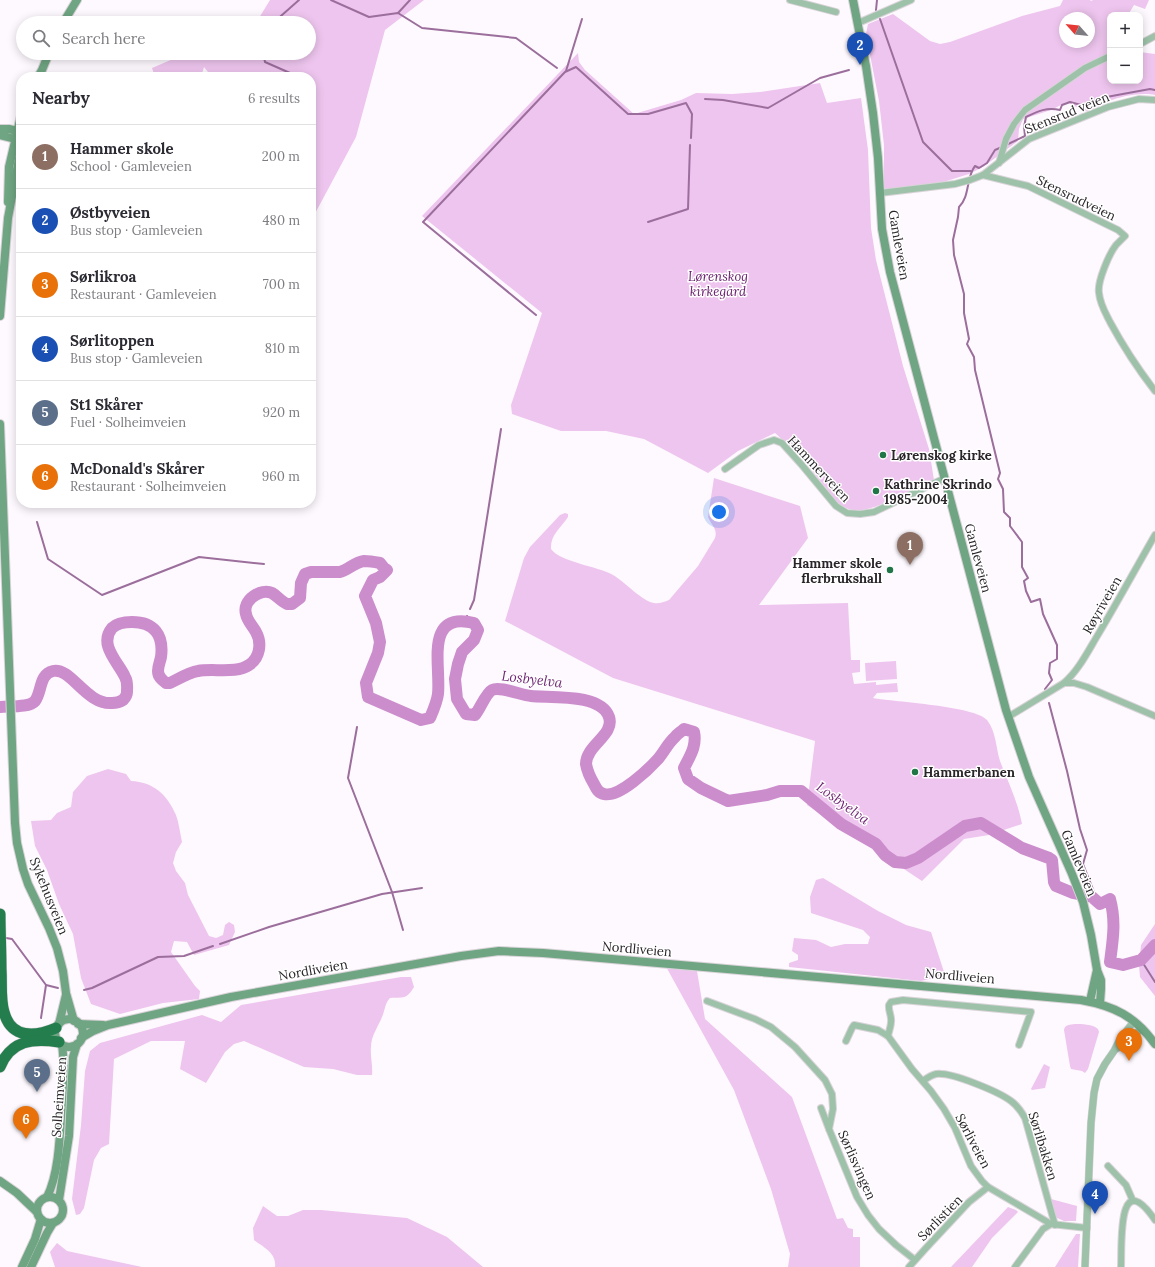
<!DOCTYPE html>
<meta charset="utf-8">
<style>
body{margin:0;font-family:Lora,serif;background:#f7f7f7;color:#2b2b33}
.controls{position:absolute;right:12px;top:12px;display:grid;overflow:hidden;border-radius:8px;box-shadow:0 2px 10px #0003}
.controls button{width:36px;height:36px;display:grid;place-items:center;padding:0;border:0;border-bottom:1px solid #e1e1e2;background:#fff;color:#2b2b33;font:20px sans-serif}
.compass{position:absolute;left:1059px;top:12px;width:36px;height:36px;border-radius:50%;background:#fff;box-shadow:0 2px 10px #0003;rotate:297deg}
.you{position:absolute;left:719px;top:512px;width:14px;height:14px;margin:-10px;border:3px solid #fff;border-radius:50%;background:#1a73e8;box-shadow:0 0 0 6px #1a73e833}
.badge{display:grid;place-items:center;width:26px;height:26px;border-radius:50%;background:#db2777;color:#fff;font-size:13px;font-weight:700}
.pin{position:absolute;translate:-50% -33px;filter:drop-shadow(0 1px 2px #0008)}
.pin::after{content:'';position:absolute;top:21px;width:14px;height:12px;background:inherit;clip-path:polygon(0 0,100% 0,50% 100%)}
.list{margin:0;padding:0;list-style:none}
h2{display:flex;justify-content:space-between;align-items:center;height:52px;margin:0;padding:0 16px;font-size:17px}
h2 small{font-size:13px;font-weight:400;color:#7c7c81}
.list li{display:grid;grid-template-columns:26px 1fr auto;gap:12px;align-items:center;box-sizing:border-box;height:64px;padding:0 16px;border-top:1px solid #e1e1e2}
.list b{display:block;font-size:15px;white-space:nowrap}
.list p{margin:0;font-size:13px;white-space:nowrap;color:#7c7c81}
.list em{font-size:13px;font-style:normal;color:#7c7c81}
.icon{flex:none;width:22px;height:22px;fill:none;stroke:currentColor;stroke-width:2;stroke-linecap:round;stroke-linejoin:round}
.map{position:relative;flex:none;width:1155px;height:1267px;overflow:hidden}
.search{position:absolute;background:#fff;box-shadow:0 2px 10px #0003;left:16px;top:16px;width:300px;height:44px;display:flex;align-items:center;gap:10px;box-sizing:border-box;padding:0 14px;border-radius:22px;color:#7c7c81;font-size:15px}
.panel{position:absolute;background:#fff;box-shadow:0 2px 10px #0003;left:16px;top:72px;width:300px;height:436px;border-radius:16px}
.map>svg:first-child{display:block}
.green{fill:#eec5ee;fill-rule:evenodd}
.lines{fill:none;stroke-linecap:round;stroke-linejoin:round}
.stream{stroke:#9b6e9c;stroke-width:2}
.river{stroke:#cc8dcd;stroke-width:12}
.minor-casing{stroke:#d8d3d8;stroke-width:8}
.tertiary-casing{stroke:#d8d3d8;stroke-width:8}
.secondary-casing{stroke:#d8d3d8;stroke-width:10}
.motorway-casing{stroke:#d8d3d8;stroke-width:12}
.minor{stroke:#9ec2a9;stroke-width:6}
.tertiary{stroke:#9ec2a9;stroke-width:7}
.secondary{stroke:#6fa582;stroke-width:8}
.motorway{stroke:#237d4d;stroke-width:11}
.poi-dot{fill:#217648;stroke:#fff;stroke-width:1.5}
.labels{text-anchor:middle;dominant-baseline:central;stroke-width:3;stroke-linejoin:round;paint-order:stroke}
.street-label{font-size:13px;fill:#292529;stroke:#fff}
.park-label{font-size:13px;font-style:italic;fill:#6a206e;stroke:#fff}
.poi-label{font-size:13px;font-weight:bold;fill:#292529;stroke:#fff;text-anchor:start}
.water-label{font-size:14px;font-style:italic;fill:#722876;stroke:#fff}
</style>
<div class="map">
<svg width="1155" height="1267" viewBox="0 0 1155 1267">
<rect width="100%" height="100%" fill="#fef9fe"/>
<g class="green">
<polygon points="270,0 424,0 385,30 356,137 311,221 311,77 212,77 204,67 201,77 155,77 152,68 187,53 309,53 309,23 254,23 259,18"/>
<path d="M1063,0H1090L1091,1L1093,0H1149L1145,9L1134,5L1128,15H1110V81H1140V52L1155,54V95C1143,92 1121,96 1109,101C1104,104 1096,110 1090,111C1083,112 1073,105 1067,102L1051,110L1023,119L1019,129L1018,141L983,167L969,174L937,184L884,189V145L879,101L866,34L868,24L893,14L930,41L940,44L950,42L1022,16L1060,6ZM1065,18H1089V42H1065Z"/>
<path d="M578,53L579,62L585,70L634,114L681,100L696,93L732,94L760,92L820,83L827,103L861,98L868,150L871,228L876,260L903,366L929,449L934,480C915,489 882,507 862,510C853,511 845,509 838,503L801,457L775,433L738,451L708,473L644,439L606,431H561L512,414L511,405L542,313L422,216Z"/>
<path d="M714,478L800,506L808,538L759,605L848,603L851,660H860V672L852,673L854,684L876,682V685L897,683L898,692L877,693L873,698C895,702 975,706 987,720C996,731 996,748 1000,761C1008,782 1018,802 1022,824L989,835L964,839L922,881L807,805L815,741L613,678L505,621L524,558L530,547L560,515L565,513L568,514V517C561,528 550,535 551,549C560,562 597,566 613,575C624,581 643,602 654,603C659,604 664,602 669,600L698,566L715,538C718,529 711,525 708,517Z"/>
<polygon points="896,661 897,679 866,681 865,663"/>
<path d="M108,769L126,774L131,781C153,782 167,794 176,815C179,823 180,833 182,842L176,852L173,863L176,871L185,883L188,895L209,936L216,938L223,935L225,925L229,922L234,925L235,932L229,945L194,955L187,942L174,941L171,952L195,986L200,991L199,999L163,1003L120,1014L91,1004L81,978L73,934L59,904L47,870L35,846L31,821L51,820L57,813L71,807L73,792L87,776Z"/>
<polygon points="823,878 878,911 906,925 931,932 945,975 921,981 789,967 789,963 798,960 798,955 792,951 794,938 816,940 831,947 845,944 868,944 870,937 863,930 811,913 810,897 816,880"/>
<polygon points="1155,924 1155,996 1140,977 1139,965 1141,945"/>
<polygon points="664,963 696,965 705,1019 792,1097 837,1219 843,1218 848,1228 853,1229 853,1237 860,1237 860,1267 788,1267 790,1254 771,1189 734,1090"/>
<path d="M401,977H411L414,987C406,1000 404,997 390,998C385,1003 385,1010 382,1017C378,1027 371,1036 371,1047C370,1056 373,1065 372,1075H357L333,1069L304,1067L244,1041L234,1044L225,1052L206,1083L180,1069L185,1041H151L114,1059L109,1144L101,1148L94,1160L84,1208L80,1214L76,1215L72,1199L81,1125L85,1071L90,1051L100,1043L202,1015L221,1022L241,1005Z"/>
<path d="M1075,1024C1082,1024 1092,1024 1098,1029L1099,1032L1088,1069L1085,1073L1082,1071L1071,1069L1070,1066L1064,1030C1065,1024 1070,1025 1075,1024Z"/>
<polygon points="1044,1064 1050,1067 1045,1088 1032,1090 1031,1089"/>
<polygon points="1051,1199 1077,1206 1076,1221 1064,1221 1055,1217"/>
<path d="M263,1206L277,1216H288L303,1210H321L407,1218L447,1237L483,1267H275C277,1253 263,1247 254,1240L253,1228Z"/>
<polygon points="1008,1207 1016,1210 1018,1212 992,1238 972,1267 951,1267"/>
<polygon points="1076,1234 1080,1234 1078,1267 1055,1267"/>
<polygon points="57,1243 67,1251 142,1267 55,1267 50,1252"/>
</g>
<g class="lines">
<g class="stream">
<polyline points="331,0 369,17 398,13 422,28 516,38 557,68"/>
<polyline points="876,10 877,0"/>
<polyline points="398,13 410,0"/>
<polyline points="880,19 923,142 952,171 971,171"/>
<polyline points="273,23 299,0"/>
<polyline points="263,53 265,62 290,73 292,77"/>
<polyline points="566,71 582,19"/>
<polyline points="705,99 723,100 768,108 820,78 849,70"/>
<polyline points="311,108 314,111"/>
<path d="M1006,145L1025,136L1024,127L1026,117C1038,111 1047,107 1060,110L1062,105L1070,102L1081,105L1101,98L1150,89L1155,90"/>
<path d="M1002,147L995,150L987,163L979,168L975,166C966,177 970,197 959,207L958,217L953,240L954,255L964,294V313L969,339L967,344L974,357L975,370L1000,473L998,479L1003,489L1004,512L1010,518V526L1022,542V567L1028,578L1024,581L1026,591L1031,602L1040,599L1043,614L1057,645V659L1050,663L1049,673L1052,680L1045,689"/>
<polyline points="648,222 688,209 690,145"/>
<polyline points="536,315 423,222 565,72 576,67 628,114 648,114 686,103 692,114 691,138"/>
<polyline points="37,522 48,559 102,595 199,557 264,564"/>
<polyline points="470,609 474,600 501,429"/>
<polyline points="465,620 467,616"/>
<polyline points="1049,703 1067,771 1080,829 1087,850 1083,864 1094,892 1092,897"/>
<polyline points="357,727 348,778 392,892 403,930"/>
<polyline points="6,938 12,939 46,985 41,1018"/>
<polyline points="220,944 269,927 382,894 422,888"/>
<polyline points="1141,960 1155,982"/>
<polyline points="46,985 58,988"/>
<polyline points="84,990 92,988 158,957 184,956 213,946"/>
</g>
<path class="river" d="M0,707C9,706 29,708 35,701C42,692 39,674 53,671C71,667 86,705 112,703C116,703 120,702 123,700C126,697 127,695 127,692C127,687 128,682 125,677C119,663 98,645 112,628C117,623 125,622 132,622C154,622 164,635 161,657C160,662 158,666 158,671C158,677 162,680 166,683H170C178,679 190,672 198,671C213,668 236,674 249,665C260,658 262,643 256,632C253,626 247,621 246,614C242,600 261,588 272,593C277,596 281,601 287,604H292L300,598L301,583L305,574L311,572H340C348,570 355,562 364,561C369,561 375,562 380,563L384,568L387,570L380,577L373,580L365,596L376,623L380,642L378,653L366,683L368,697L421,720L430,718C433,711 437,702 438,694C441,665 424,611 474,623L478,630L474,640L462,652L458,664L455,679L457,699L466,714L475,715C480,709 486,693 492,690C500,686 521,695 531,696C550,698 601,693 609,717C615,735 586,745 586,764C587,770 591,779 594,784C596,788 598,793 604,794C619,798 649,769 658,759C664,752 668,743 675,737C677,734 681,732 684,729L694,732C697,746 690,756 684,768L688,779L701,788L728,801L767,795L780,791H801L841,824L876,844L885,855L895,862L906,863L918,858L965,826L981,823L1022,848L1049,858L1052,860L1054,882L1056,886L1073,893L1092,897L1100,904L1110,899C1116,921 1113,939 1110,962L1123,965L1141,960L1155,945"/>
<defs>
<g id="minor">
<polyline points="790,0 836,12"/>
<polyline points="858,23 911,0"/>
<polyline points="1140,44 1155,36"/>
<polyline points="999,163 1006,139 1014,124 1025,110 1085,68 1110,56"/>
<path d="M983,175L1028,186L1118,230L1125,236C1122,239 1119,242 1116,245C1109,254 1097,282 1099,293C1100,304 1105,312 1110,322C1123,346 1138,369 1155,391"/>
<polyline points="880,193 955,184 970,180 983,175 1029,139 1108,107 1139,99 1155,100"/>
<polyline points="725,469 759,445 774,440 782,443 801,464 836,506 847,513 860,514 874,512 945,478"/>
<path d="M1064,683C1079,670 1088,651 1099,633C1118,601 1136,568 1155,535"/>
<polyline points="1008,717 1064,683 1074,683 1087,687 1155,716"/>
<polyline points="707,1001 755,1019 771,1027 795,1047 825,1080 832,1094 833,1109 829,1129 857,1197 868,1215 879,1229 896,1245 915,1260"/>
<path d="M888,1036C889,1031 891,1026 891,1022C892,1016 888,1011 889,1005L891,1002L903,1000L1031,1012L1019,1045"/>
<polyline points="846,1041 852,1028 854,1025 878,1030 888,1036 912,1069 931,1091 944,1109 955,1128 971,1166 982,1181 988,1187 1051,1224 1087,1228"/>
<path d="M923,1081C927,1078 931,1075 936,1074C952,1072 999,1092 1011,1101C1018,1106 1021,1111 1025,1118L1055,1225"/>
<polyline points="821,1108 829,1129"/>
<polyline points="1108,1166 1126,1185 1133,1201"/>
<polyline points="909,1267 926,1248 969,1202 988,1187"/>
<polyline points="1015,1267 1043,1229 1051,1224"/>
<path d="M1121,1267C1122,1244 1117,1165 1155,1220"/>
</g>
<g id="tertiary">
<polyline points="1116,1049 1130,1039 1142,1028"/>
<polyline points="1085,1267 1091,1123 1094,1093 1097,1079 1105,1064 1114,1051 1119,1041 1134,1021"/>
</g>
<g id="secondary">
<polyline points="853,0 866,66 873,113 878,158 882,229 890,272 1006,710 1029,777 1072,874 1083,902 1091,935 1097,970 1101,980 1101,989 1100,1003"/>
<polyline points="63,23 77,0"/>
<polyline points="38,77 42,70 49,53"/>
<polyline points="0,129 9,129 21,132"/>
<polyline points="0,135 15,139 20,137"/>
<polyline points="8,202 9,167 21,116"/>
<polyline points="0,316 8,218 21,148"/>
<polyline points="0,424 15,823 17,843 23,869 28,884 49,928 57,948 63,971 66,993 74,1021"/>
<polyline points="1090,1001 1097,970"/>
<circle cx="69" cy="1033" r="14"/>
<polyline points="59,1024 66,995"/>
<polyline points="78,1024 103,1025"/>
<path d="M81,1038L93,1031L108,1025L231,997L461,956L499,951L543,953L1081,1000C1114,1006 1135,1016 1155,1044"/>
<polyline points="0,1181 17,1193 37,1212"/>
<circle cx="50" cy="1210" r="13"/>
<path d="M47,1197C60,1172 60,1129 62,1100C63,1082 65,1063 62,1045"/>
<polyline points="59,1200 69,1136 73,1057 77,1044"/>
<polyline points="22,1267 35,1239 41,1219"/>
<polyline points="31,1267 47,1233 53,1223"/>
</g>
<g id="motorway">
<path d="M0,914C0,932 1,951 1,969C2,983 0,999 4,1012C11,1039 35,1037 56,1028"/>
<path d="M0,1067C11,1040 33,1038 59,1042"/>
</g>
</defs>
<use href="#minor" class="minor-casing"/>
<use href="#tertiary" class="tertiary-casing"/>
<use href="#secondary" class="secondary-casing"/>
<use href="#motorway" class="motorway-casing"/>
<use href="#minor" class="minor"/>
<use href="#tertiary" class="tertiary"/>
<use href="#secondary" class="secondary"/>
<use href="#motorway" class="motorway"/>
</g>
<g class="poi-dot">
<circle cx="883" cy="455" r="4"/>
<circle cx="876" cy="491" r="4"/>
<circle cx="890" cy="570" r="4"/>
<circle cx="915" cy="772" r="4"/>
</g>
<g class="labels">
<g class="street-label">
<text transform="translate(1067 113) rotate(-22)">Stensrud veien</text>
<text transform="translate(1076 198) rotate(26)">Stensrudveien</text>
<text transform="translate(899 245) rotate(80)">Gamleveien</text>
<text transform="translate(819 469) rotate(47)">Hammerveien</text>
<text transform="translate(978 558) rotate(75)">Gamleveien</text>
<text transform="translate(1102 605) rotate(-60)">Røyriveien</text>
<text transform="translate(1079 863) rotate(67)">Gamleveien</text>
<text transform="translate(49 896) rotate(68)">Sykehusveien</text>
<text transform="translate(637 949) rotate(5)">Nordliveien</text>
<text transform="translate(313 970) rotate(-10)">Nordliveien</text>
<text transform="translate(960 976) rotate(5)">Nordliveien</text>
<text transform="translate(59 1097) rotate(-86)">Solheimveien</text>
<text transform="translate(973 1141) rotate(62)">Sørliveien</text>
<text transform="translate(1043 1146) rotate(73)">Sørlibakken</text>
<text transform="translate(857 1165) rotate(66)">Sørlisvingen</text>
<text transform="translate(940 1218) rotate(-46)">Sørlistien</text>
</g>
<g class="park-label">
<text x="718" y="276">Lørenskog<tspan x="718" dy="15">kirkegård</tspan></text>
</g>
<g class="poi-label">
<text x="891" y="455">Lørenskog kirke</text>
<text x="884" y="484">Kathrine Skrindo<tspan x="884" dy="15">1985-2004</tspan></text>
<text x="882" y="563" text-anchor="end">Hammer skole<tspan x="882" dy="15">flerbrukshall</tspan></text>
<text x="923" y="772">Hammerbanen</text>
</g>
<g class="water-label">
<text transform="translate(532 679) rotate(7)">Losbyelva</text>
<text transform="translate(843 803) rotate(36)">Losbyelva</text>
</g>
</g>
</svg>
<div class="controls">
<button>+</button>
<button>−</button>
</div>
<svg class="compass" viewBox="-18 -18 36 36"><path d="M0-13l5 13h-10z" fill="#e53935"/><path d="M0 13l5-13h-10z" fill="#7c7c81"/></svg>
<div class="you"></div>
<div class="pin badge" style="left:910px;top:565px;background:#8d6e63">1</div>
<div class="pin badge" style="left:860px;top:65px;background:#1a4fb4">2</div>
<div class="pin badge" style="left:1129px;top:1061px;background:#e8710a">3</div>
<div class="pin badge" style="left:1095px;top:1214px;background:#1a4fb4">4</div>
<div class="pin badge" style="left:37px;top:1092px;background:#5c6f8a">5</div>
<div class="pin badge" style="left:26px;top:1139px;background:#e8710a">6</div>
<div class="search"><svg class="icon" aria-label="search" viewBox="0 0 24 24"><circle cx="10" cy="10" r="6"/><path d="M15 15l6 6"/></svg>Search here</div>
<section class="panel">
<h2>Nearby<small>6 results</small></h2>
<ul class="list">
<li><span class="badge" style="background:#8d6e63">1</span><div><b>Hammer skole</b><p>School · Gamleveien</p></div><em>200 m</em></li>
<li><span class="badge" style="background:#1a4fb4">2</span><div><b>Østbyveien</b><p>Bus stop · Gamleveien</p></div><em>480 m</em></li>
<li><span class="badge" style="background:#e8710a">3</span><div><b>Sørlikroa</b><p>Restaurant · Gamleveien</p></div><em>700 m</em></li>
<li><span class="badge" style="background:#1a4fb4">4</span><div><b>Sørlitoppen</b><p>Bus stop · Gamleveien</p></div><em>810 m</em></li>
<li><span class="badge" style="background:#5c6f8a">5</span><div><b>St1 Skårer</b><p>Fuel · Solheimveien</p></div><em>920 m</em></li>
<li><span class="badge" style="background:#e8710a">6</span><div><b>McDonald's Skårer</b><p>Restaurant · Solheimveien</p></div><em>960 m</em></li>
</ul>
</section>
</div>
